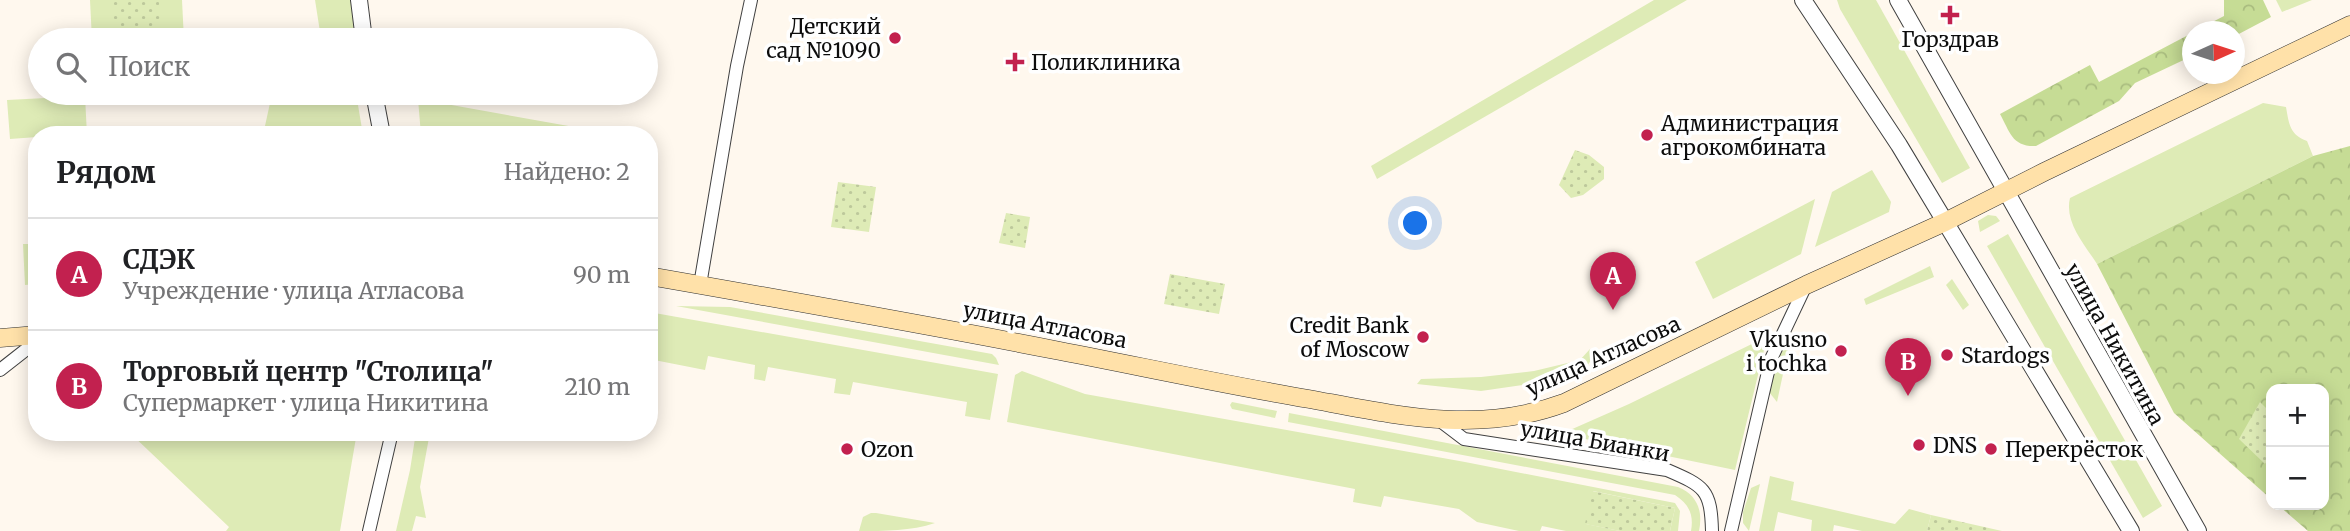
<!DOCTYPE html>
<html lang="ru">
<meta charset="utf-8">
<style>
body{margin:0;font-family:Merriweather,serif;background:#f6f6f6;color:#202124}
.controls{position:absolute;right:21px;bottom:21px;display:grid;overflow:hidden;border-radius:14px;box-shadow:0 4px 18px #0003}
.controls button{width:63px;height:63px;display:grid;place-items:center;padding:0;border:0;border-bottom:2px solid #e0e0e0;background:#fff;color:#202124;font:35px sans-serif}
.compass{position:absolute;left:2182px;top:21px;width:63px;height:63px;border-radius:50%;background:#fff;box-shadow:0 4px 18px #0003;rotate:87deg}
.you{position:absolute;left:1416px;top:224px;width:24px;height:24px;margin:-18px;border:5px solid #fff;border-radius:50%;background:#1a73e8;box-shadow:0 0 0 10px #1a73e833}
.badge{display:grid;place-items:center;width:46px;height:46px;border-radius:50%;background:#c2214f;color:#fff;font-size:23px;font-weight:700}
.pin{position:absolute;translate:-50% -58px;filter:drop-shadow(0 2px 4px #0008)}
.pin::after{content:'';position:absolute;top:37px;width:24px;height:21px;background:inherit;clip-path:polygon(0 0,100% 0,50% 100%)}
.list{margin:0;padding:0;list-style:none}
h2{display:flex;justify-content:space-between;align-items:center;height:91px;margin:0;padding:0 28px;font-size:30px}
h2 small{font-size:23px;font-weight:400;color:#757577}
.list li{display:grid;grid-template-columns:46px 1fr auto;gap:21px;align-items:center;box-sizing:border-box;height:112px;padding:0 28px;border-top:2px solid #e0e0e0}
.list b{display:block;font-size:26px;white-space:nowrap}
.list p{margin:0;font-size:23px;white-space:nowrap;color:#757577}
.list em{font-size:23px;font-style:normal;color:#757577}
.icon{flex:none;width:38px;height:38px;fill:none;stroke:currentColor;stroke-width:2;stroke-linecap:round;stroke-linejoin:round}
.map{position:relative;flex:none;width:2350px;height:531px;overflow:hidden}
.search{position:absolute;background:#fff;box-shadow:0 4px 18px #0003;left:28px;top:28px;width:630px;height:77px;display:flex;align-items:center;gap:18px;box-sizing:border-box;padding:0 24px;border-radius:38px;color:#757577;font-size:26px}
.panel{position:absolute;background:#fff;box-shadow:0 4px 18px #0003;left:28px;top:126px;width:630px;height:315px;border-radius:28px}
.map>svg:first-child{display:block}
.grass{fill:#deebb6}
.forest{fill:url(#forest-crowns)}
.park{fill:url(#park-dots)}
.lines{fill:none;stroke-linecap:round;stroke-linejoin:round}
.minor-casing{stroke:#404040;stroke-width:14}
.tertiary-casing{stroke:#404040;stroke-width:18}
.secondary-casing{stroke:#2f2f2f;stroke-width:19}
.minor{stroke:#fff;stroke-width:12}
.tertiary{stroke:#fff;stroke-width:16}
.secondary{stroke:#ffe1a9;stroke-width:18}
.poi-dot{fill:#c2214f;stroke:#fff;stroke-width:2.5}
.labels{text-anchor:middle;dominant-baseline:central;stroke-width:7;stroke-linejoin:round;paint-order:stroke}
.poi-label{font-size:21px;fill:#0d0d0d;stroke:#fff;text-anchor:start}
.street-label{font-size:21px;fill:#0d0d0d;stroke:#fff}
</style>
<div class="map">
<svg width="2350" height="531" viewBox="0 0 2350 531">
<defs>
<pattern id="forest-crowns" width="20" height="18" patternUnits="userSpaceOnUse" patternTransform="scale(1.75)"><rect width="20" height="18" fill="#c6dc95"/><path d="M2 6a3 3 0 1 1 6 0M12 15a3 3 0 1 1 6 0" fill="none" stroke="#a9bc7f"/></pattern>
<pattern id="park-dots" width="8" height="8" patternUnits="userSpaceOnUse" patternTransform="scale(1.75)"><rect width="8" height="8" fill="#deebb6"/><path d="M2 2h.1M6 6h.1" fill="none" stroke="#bdc89b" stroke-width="1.8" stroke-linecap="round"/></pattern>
</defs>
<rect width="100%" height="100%" fill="#fff8ee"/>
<g class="grass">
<polygon points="90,0 182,0 184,40 92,40"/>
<polygon points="315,0 351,0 354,26 352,33 328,37 320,32"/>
<polygon points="1654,0 1687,0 1377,179 1371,166"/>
<polygon points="1837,0 1876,0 1970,168 1942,183 1840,9"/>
<polygon points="2276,0 2312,0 2282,12"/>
<polygon points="292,93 356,93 363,135 263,135 270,103"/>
<polygon points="85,96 87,135 37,135 37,137 10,139 7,100"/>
<polygon points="418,99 591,130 590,135 421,135"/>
<path d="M2263,103L2286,107C2289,124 2290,135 2307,141L2313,156L2097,264C2085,245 2064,222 2070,198Z"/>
<polygon points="1872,170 1891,202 1889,212 1815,247 1832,192"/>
<polygon points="1815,199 1801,254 1713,299 1695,262"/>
<polygon points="1988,215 1996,216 2000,221 1980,232 1978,221"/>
<polygon points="2008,234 2162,506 2143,518 1987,246"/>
<polygon points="23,244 37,244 37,284 25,285"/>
<polygon points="1930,266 1934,277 1866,305 1864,299"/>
<polygon points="1952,279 1969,305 1963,310 1946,285"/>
<polygon points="676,306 730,307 992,354 996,358 999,365"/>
<polygon points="649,312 998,374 990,420 965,416 967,402 853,382 850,395 834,393 836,379 768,367 765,381 754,379 755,365 708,356 705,370 649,359"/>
<polygon points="1792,332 1777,402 1769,392 1775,365"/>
<polygon points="1760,340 1765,346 1735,470 1561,434 1629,404"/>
<polygon points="1590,349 1594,356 1587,366 1549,381 1481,391 1417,384 1421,379 1481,377 1534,371 1580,360"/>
<polygon points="1022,371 1085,394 1465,462 1675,503 1680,511 1678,531 1670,531 1675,508 1593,491 1586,524 1620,531 1566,531 1542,526 1540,531 1519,531 1477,522 1459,509 1384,496 1381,507 1353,502 1355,489 1007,422 1015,375"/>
<polygon points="1232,402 1277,411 1275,418 1232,409 1230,405"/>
<path d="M1289,413L1678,487C1698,495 1703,512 1699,531H1691C1694,515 1689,504 1675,495L1288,422Z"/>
<polygon points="129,432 357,432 340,531 226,531 229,527"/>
<polygon points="416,432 430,432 420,487 426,518 416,516 412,531 396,531 410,470"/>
<polygon points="1770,476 1794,482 1791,500 1895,524 1909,509 1931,515 1927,531 1862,531 1834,525 1833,531 1811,531 1812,520 1778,512 1774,531 1759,531"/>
<polygon points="1760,484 1749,531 1743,523 1743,512 1751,488"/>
<path d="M871,513H876L935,523C911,531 885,531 859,531L863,517Z"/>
</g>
<g class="forest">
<polygon points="2224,0 2263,0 2271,17 2235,36 2234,32 2195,31 2224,16"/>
<path d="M2192,33V56L2135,83L2119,101L2036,146C2012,147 2010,132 2000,114L2090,65L2099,82Z"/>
<polygon points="2350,146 2350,531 2308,531 2278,505 2324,505 2324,389 2271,389 2271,499 2174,413 2097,264 2313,156"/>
</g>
<g class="park">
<polygon points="112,0 159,0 161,40 114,40"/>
<polygon points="1575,150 1589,155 1604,167 1604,179 1583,195 1571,198 1559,185"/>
<polygon points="838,182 876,187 869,232 831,227"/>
<polygon points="1006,213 1030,217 1025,248 999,243"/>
<polygon points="1170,274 1225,284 1219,314 1164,304"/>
<polygon points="2260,402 2271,413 2271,455 2265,464 2239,439"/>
<polygon points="1592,491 1675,508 1670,531 1620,531 1585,524"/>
<polygon points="1931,515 2002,531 1927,531"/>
</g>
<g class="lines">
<defs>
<g id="minor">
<polyline points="700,285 737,66 751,0"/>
<polyline points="0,370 37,341"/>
<path d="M1439,420L1464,439L1667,470C1704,486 1711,489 1712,531"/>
<polyline points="369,531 392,432"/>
<polyline points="1731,531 1771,359 1806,285"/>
</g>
<g id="tertiary">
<polyline points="359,0 364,40"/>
<polyline points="1803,0 1899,145 2131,531"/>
<polyline points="1898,0 2198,531"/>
<polyline points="374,93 382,135"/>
</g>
<g id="secondary">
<path d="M649,276C786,300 923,324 1060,351C1143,367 1226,385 1309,399C1396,415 1478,435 1564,403L1806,285L1945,222L2044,172L2350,25"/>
<polyline points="0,338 37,335"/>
</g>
</defs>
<use href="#minor" class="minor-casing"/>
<use href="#tertiary" class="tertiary-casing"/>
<use href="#secondary" class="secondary-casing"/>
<use href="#minor" class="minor"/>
<use href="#tertiary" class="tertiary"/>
<use href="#secondary" class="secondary"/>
</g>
<g class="poi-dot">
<path d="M1946.5 4.5h7v7h7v7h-7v7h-7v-7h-7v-7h7z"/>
<circle cx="895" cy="38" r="7"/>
<path d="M1011.5 51.5h7v7h7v7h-7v7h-7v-7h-7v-7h7z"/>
<circle cx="1647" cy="135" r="7"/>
<circle cx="1423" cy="337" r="7"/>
<circle cx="1841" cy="351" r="7"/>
<circle cx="1947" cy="355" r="7"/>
<circle cx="1919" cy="445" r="7"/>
<circle cx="847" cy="449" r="7"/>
<circle cx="1991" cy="449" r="7"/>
</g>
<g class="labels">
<g class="poi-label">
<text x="881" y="26" text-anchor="end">Детский<tspan x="881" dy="24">сад №1090</tspan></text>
<text x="1950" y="39" text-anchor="middle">Горздрав</text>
<text x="1031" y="62">Поликлиника</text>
<text x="1661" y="123">Администрация<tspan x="1661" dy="24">агрокомбината</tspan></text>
<text x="1409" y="325" text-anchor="end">Credit Bank<tspan x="1409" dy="24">of Moscow</tspan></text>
<text x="1827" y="339" text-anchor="end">Vkusno<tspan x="1827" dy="24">i tochka</tspan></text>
<text x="1961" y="355">Stardogs</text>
<text x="1933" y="445">DNS</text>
<text x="861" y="449">Ozon</text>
<text x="2005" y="449">Перекрёсток</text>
</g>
<g class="street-label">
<text transform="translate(1045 325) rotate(11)">улица Атласова</text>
<text transform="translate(2115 344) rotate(61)">улица Никитина</text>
<text transform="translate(1603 356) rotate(-24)">улица Атласова</text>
<text transform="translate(1595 441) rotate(10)">улица Бианки</text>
</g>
</g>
</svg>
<div class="controls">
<button>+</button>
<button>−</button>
</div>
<svg class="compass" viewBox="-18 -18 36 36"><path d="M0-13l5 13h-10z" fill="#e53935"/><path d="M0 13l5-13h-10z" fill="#757577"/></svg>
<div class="you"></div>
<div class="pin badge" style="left:1613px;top:310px">A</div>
<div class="pin badge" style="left:1908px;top:396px">B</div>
<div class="search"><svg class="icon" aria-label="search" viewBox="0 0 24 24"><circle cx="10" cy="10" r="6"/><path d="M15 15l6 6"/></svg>Поиск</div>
<section class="panel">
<h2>Рядом<small>Найдено: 2</small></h2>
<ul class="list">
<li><span class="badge">A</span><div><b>СДЭК</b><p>Учреждение · улица Атласова</p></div><em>90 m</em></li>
<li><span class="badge">B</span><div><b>Торговый центр &quot;Столица&quot;</b><p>Супермаркет · улица Никитина</p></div><em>210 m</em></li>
</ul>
</section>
</div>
